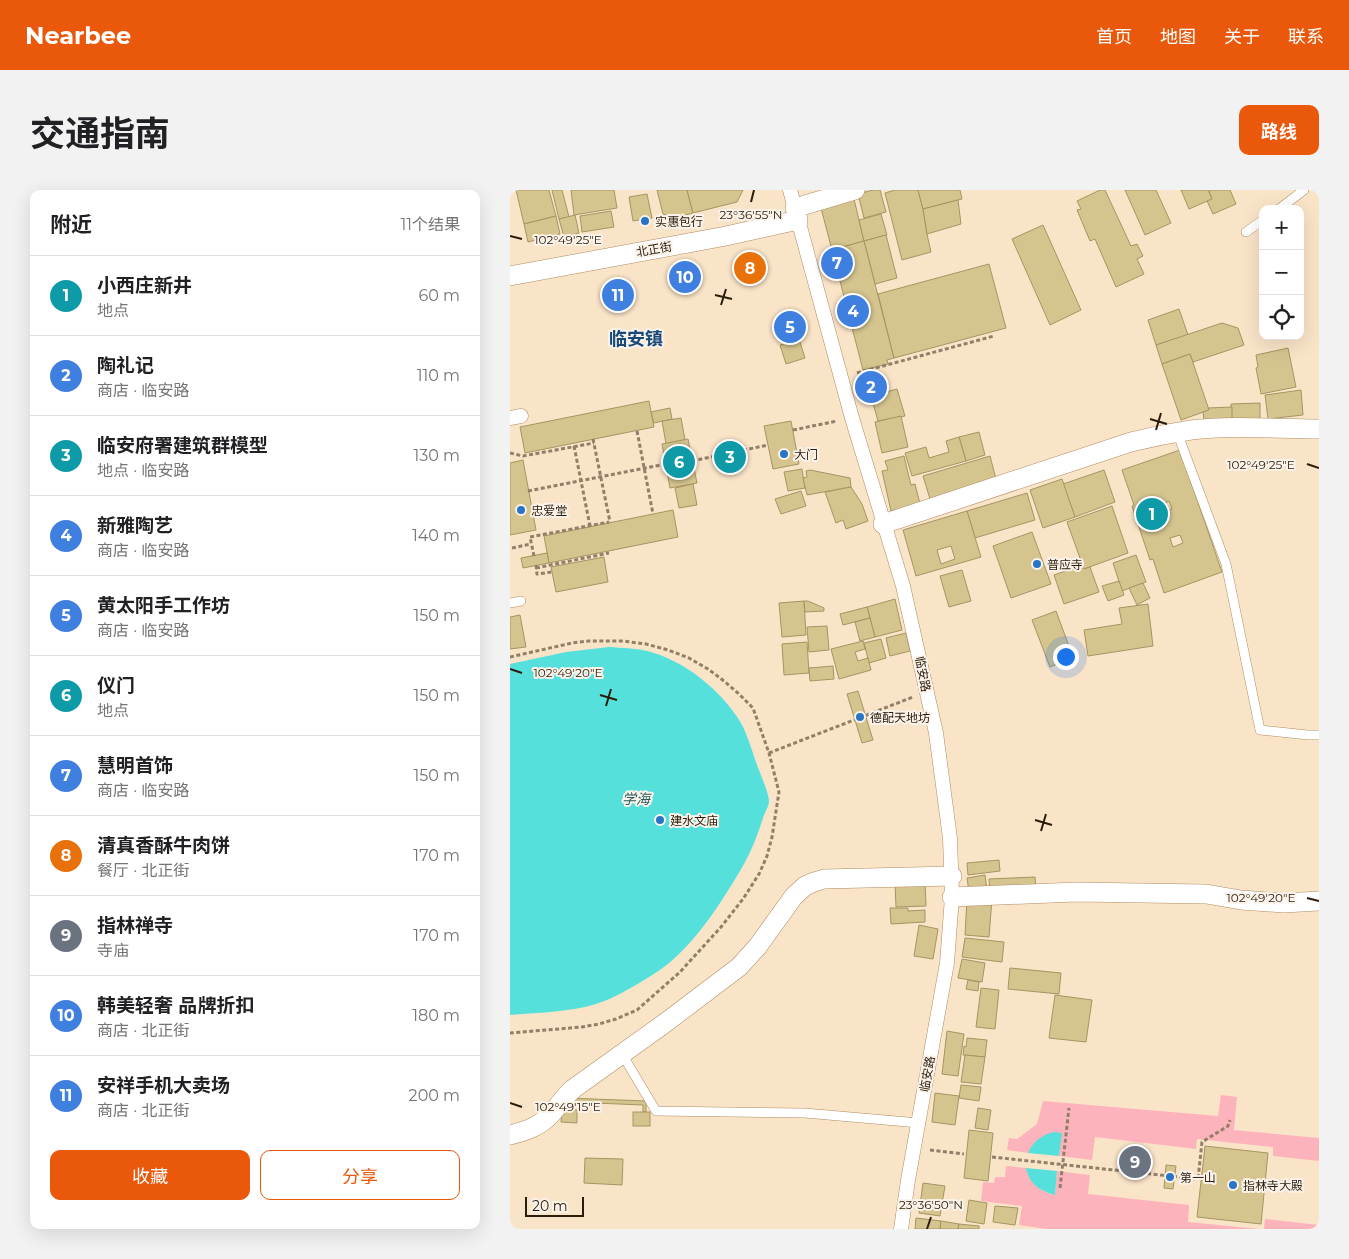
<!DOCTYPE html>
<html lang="zh">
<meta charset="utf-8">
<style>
body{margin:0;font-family:Montserrat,"Noto Sans SC",sans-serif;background:#f2f2f2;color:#202124}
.controls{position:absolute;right:15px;top:15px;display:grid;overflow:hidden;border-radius:10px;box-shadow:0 5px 20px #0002}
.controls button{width:45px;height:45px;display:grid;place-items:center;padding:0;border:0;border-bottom:1px solid #e0e0e0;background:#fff;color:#202124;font:25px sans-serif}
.scale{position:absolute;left:15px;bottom:12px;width:59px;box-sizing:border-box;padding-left:5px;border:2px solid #2a1d0b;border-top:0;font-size:14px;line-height:18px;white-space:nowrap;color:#2a1d0b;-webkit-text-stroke:4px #fbf3ea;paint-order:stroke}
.you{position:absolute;left:555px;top:466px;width:18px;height:18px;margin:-12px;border:4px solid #fff;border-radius:50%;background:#1a73e8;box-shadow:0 0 0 8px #1a73e833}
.badge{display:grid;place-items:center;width:32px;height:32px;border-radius:50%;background:#ea580c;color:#fff;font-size:16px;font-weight:700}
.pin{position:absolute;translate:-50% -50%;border:2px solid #fff;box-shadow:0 1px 5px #0006}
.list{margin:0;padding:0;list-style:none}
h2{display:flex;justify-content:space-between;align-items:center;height:65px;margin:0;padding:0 20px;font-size:21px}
h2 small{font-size:16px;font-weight:400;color:#757577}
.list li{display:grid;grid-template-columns:32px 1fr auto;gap:15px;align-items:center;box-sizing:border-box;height:80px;padding:0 20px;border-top:1px solid #e0e0e0}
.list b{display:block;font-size:19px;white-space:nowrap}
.list p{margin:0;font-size:16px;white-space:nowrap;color:#757577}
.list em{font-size:16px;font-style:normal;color:#757577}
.actions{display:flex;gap:10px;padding:15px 20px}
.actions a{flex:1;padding:11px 0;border:1px solid #ea580c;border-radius:10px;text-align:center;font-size:18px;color:#ea580c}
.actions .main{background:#ea580c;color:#fff}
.icon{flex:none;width:28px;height:28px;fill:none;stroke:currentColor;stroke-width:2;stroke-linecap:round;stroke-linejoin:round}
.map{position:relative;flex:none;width:809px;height:1039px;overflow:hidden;border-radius:10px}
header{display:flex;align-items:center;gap:30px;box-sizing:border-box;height:70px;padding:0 25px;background:#ea580c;color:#fff}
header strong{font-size:24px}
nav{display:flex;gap:28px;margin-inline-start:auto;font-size:18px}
.intro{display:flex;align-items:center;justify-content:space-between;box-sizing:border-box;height:120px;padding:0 30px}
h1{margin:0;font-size:35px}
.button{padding:12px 22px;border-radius:10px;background:#ea580c;color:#fff;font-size:18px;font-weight:700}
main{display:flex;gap:30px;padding:0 30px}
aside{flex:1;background:#fff;border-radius:10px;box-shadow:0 5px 20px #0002}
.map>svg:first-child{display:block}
.green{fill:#fdb3bb}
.water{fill:#55e0dc}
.building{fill:#d5c48e;stroke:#a59561;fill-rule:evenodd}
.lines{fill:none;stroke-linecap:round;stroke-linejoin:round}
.service-casing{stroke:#ae8c60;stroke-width:10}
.pedestrian-casing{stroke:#ae8c60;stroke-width:15}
.minor-casing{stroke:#ae8c60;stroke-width:20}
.path{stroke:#917f68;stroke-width:3;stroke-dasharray:4 2.5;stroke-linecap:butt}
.service{stroke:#fff;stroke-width:9}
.pedestrian{stroke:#fff;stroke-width:14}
.minor{stroke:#fff;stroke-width:19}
.ticks{fill:none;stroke:#2a1d0b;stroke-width:2}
.poi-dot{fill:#2775c4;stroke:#fbf3ea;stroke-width:2}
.labels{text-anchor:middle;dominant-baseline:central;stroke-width:4;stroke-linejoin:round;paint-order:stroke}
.poi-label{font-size:12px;fill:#2a1d0b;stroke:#fbf3ea;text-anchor:start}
.street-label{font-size:12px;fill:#2a1d0b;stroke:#fbf3ea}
.water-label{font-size:14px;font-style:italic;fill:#245d5b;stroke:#fbf3ea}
.district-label{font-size:18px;font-weight:bold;fill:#18497b;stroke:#fbf3ea}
.ticks-label{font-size:12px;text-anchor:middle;fill:#2a1d0b;stroke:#fbf3ea;stroke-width:4;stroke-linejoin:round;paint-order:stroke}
</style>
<header>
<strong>Nearbee</strong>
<nav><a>首页</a><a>地图</a><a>关于</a><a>联系</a></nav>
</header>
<div class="intro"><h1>交通指南</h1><a class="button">路线</a></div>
<main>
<aside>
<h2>附近<small>11个结果</small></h2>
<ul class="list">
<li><span class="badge" style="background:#0f9aa8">1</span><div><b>小西庄新井</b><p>地点</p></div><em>60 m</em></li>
<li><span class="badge" style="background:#3f7fe0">2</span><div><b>陶礼记</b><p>商店 · 临安路</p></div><em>110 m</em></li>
<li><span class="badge" style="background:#0f9aa8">3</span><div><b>临安府署建筑群模型</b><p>地点 · 临安路</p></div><em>130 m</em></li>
<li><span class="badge" style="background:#3f7fe0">4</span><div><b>新雅陶艺</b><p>商店 · 临安路</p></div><em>140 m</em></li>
<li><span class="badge" style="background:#3f7fe0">5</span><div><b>黄太阳手工作坊</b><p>商店 · 临安路</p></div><em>150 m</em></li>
<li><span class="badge" style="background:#0f9aa8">6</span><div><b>仪门</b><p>地点</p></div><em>150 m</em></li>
<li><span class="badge" style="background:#3f7fe0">7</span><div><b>慧明首饰</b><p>商店 · 临安路</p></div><em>150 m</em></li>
<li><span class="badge" style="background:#e8710a">8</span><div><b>清真香酥牛肉饼</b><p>餐厅 · 北正街</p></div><em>170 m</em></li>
<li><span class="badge" style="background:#6b7280">9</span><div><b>指林禅寺</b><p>寺庙</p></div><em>170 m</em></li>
<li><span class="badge" style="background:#3f7fe0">10</span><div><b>韩美轻奢 品牌折扣</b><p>商店 · 北正街</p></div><em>180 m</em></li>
<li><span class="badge" style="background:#3f7fe0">11</span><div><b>安祥手机大卖场</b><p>商店 · 北正街</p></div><em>200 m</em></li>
</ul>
<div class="actions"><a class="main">收藏</a><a>分享</a></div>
</aside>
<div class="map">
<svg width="809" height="1039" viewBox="0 0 809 1039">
<rect width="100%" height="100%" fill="#fae4c8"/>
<g class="green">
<path d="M711,905L727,907L724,940L809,948V971L763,966V957L687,949L686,959L585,947L582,970L549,966L551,943C536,942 525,949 518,963L497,960L499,948L507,949L527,934L533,911L708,926Z"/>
<path d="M496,976L516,978C519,993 531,1002 545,1005L547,981L580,985L578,1004L679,1015L678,1032L748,1039H536L509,1035L512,1016L471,1011L473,992L484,993L485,987H495Z"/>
<polygon points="755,1029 809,1035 809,1039 754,1039"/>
</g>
<g class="water">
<path d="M99,457C112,458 124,458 137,461C174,470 211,500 231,533C238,546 242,561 247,575C250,583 259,604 259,611C259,615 256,621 254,625C248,644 241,663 230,681C210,714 189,748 159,773C148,782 136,789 124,796C109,805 93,813 75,817C51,822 25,823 0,825V474L56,462Z"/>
<path d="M543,942L552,943L549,966L518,963C523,951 531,946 543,942Z"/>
<path d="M516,978L547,981L545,1005C530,1001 519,994 516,978Z"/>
</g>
<g class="building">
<polygon points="6,0 39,0 46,26 14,34"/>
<polygon points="42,0 52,0 59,27 49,29"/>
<polygon points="61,0 104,0 107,18 64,25"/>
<polygon points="147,0 177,0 183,23 164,28 153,24"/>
<polygon points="177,0 233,0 227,12 183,23"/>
<polygon points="363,0 370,0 376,22 354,28 348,4"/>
<polygon points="385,0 408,0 413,19 417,44 421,62 392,70 375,3"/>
<polygon points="408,0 450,0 452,9 413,19"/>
<polygon points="590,0 595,0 621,56 627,54 633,66 627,69 634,84 606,97 585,49 580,51 567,20 571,19 567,11"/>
<polygon points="615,0 646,0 661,33 635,45"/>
<polygon points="671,0 698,0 702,9 679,19"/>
<polygon points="701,0 720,0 726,14 703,24 697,11 702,9 699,1"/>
<polygon points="137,4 142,28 123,31 119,7"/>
<polygon points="344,9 354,51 322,60 311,18"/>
<polygon points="448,10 451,34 417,44 413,19"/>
<polygon points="101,21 104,37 72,42 70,26"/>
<polygon points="371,24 377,45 354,51 349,30"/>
<polygon points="65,25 69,43 54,47 49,29"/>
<polygon points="46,26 50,44 18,52 14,34"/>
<polygon points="533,35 571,120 540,135 502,49"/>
<polygon points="376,45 387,88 365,94 354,51"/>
<polygon points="354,51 384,168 377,170 378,174 353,180 322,60"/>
<polygon points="479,74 496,138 384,168 368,104"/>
<polygon points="669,119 678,145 646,155 638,130"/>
<polygon points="712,133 728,138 734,155 683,172 680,164 652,174 646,155"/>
<polygon points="289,149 295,168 276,174 270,155"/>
<polygon points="778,158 786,197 751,204 746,178 748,177 746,165"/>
<polygon points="680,164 699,220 671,230 652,174"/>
<polygon points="387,199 395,226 368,231 361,206"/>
<polygon points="791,200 793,225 758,229 755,205"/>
<polygon points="139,211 144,237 15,263 10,237"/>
<polygon points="750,213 750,232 722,232 721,214"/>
<polygon points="722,217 722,230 694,230 693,222 699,220 698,218"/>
<polygon points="160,218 162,229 144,233 141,222"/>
<polygon points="391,226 398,257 372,263 365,232"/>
<polygon points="171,228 175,250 156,254 152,231"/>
<polygon points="281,231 289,274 263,279 254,236"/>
<polygon points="469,242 475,265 456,271 449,247"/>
<polygon points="449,247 456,271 402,286 395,263 416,257 419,268 439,262 436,251"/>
<polygon points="178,249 187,293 160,298 152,254"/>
<path d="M670,260L712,382L654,403L643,369L640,370L622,316L624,315L612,280ZM659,311L662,319L652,323L649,315ZM670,345L673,353L663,357L660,348Z"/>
<polygon points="394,266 401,295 405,294 410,314 381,321 372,281 378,280 375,271"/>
<polygon points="480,266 486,289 420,309 413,286"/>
<polygon points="13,270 26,340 0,345 0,273"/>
<polygon points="292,279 295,298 278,301 274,282"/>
<polygon points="300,280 340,288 341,297 297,305 293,288 297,287 296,281"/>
<polygon points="594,280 605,312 565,327 553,294"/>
<polygon points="552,289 565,327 533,338 520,300"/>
<polygon points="183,294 187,315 169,318 165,298"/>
<polygon points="341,297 352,314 358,331 336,339 333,330 326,333 315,302"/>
<polygon points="291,301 296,316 271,324 265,309"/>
<polygon points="517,303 525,330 465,348 457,321"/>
<polygon points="602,316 618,363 574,379 557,332"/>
<polygon points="163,320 168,347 39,373 34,346"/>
<path d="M457,321L471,367L406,386L393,340ZM441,356L445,369L431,374L427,360Z"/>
<polygon points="522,342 541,394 501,408 483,356"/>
<polygon points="37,363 39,373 13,378 11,368"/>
<polygon points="626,365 636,392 612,401 603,373"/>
<polygon points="94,367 98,392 46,402 41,377"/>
<polygon points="572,375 574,379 580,377 589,402 554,414 544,385"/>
<polygon points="452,380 461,411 439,417 430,386"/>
<polygon points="609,391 614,405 598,411 592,396"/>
<polygon points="633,393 640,408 627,415 619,398"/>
<polygon points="385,409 392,440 365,447 357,417"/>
<polygon points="294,411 296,445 272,447 269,413"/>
<polygon points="294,411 298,411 314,418 314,421 295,422"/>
<polygon points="638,414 643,456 578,466 574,440 612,434 609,418"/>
<polygon points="357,417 360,428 333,435 330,424"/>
<polygon points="546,421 563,467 540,477 522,430"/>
<polygon points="10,425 16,457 0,459 0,427"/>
<polygon points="360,428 365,447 350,451 345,432"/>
<polygon points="317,436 319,460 299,462 297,437"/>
<polygon points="396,443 400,461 380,466 376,448"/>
<polygon points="371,449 376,468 359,473 354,453"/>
<polygon points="353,451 355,459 345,462 348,471 358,468 361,480 329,489 321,459"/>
<polygon points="297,452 299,483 274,485 272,454"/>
<polygon points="323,476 324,489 300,491 299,478"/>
<polygon points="348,501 363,550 352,553 337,504"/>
<polygon points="489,670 490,681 458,685 457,673"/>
<polygon points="475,685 477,700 459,702 457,688"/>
<polygon points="525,687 526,698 480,701 479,689"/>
<polygon points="415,692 416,716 386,717 385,693"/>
<polygon points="457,708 482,709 479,747 455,745"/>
<polygon points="380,718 398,718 398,721 415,720 415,732 381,734"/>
<polygon points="409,735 428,739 423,769 404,766"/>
<polygon points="455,748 494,752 492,772 452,767"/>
<polygon points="452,769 475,773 472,792 448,788"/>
<polygon points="500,778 551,783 549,804 498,799"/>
<polygon points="458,790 469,792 468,801 456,799"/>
<polygon points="471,798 489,800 485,839 466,837"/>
<polygon points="545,805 582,810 576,852 539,848"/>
<polygon points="437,841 454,844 448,886 432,884"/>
<polygon points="457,848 477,850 475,867 453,865 454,856 456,857"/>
<polygon points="455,865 475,867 471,894 451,892"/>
<polygon points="451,895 471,897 469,911 449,908"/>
<polygon points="425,903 449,906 445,935 422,932"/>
<polygon points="57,908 136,911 136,922 133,922 133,915 60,912 60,920 57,920"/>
<polygon points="468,918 481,920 478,940 465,938"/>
<polygon points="52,919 67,920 67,933 51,932"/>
<rect x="123" y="922" width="17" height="14"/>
<polygon points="459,940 483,943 478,991 454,988"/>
<polygon points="695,956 758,963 751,1034 687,1027"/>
<polygon points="75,968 113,969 112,995 74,993"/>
<polygon points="656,975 666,976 663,999 654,998"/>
<polygon points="413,993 435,996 430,1026 409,1023"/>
<polygon points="459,1010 477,1013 474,1034 456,1031"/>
<polygon points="485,1016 508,1018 505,1035 483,1032"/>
<polygon points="406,1028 431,1031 430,1039 405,1039"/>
<polygon points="431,1031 449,1034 448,1039 430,1039"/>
<polygon points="449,1034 469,1036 469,1039 448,1039"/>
</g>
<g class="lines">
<defs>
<g id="service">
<polyline points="769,19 794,0"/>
<polyline points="736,42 753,30"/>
<polyline points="667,242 716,374 750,540 798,545 809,545"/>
<polyline points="0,413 11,411"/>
<polyline points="112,864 146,921 295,923 409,933"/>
</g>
<g id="pedestrian">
<polyline points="280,0 342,228 393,396 426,543 440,648 442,707 437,773 398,990 391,1039"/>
<polyline points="0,228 11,226"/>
</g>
<g id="minor">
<polyline points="285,18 345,0"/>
<polyline points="0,86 216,46 288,30"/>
<path d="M373,334L621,252C641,247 661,243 681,240C723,235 767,239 809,239"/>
<polyline points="442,707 566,702 696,704 731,710 774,713 809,711"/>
<path d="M0,945C16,941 31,936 42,923C49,915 55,906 63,899L155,833L229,777L248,756L284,706L295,696L304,692L314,689L442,686"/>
</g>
</defs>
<use href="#service" class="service-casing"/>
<use href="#pedestrian" class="pedestrian-casing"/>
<use href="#minor" class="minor-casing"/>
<g class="path">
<polyline points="347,183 484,146"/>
<polyline points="283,240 327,231"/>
<polyline points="127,241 143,324"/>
<polyline points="83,249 100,332"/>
<polyline points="64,256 80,336"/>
<polyline points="0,263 13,266 84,253"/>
<polyline points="182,271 258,255"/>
<polyline points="18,301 156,274"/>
<polyline points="2,358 21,354"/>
<polyline points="24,366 20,347 99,332"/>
<polyline points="26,375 27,384 42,382"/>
<polyline points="26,378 99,363"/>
<polyline points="0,467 62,453 79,451 113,451 136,454 158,460 179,468 198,479 214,491 229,504 243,518 259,563 269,602 262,647 257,666 249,684 233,709 211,737 170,782 127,820 106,829 89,834 72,837 0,843"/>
<polyline points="259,563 403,507"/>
<polyline points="420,960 454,964"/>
<polyline points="482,967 688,989 692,952 718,936 720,930"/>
<polyline points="550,998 559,918"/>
</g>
<use href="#service" class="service"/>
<use href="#pedestrian" class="pedestrian"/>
<use href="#minor" class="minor"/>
</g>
<path class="ticks" d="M241,12L244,0M0,46L12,49M205,105L222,109M211,115L216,99M640,229L657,234M646,240L651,223M797,274L809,278M0,479L12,483M90,505L107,510M96,516L101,499M525,630L542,635M531,641L536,624M797,708L809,711M0,913L12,917M417,1039L421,1027"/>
<g class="poi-dot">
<circle cx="135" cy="31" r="5"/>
<circle cx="274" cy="264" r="5"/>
<circle cx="11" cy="320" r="5"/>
<circle cx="527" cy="374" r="5"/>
<circle cx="350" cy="527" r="5"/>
<circle cx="150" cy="630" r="5"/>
<circle cx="660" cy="987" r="5"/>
<circle cx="723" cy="995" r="5"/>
</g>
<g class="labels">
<g class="poi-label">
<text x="145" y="31">实惠包行</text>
<text x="284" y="264">大门</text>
<text x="21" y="320">忠爱堂</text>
<text x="537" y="374">普应寺</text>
<text x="360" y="527">德配天地坊</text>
<text x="160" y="630">建水文庙</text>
<text x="670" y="987">第一山</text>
<text x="733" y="995">指林寺大殿</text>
</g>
<g class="street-label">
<text transform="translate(144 59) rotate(-10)">北正街</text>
<text transform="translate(413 484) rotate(79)">临安路</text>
<text transform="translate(417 884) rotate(-80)">临安路</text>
</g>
<g class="water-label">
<text x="126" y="609">学海</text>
</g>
<g class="district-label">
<text x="126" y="149">临安镇</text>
</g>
</g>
<g class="ticks-label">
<text x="241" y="29">23°36'55"N</text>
<text x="58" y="54">102°49'25"E</text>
<text x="751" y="279">102°49'25"E</text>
<text x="58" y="487">102°49'20"E</text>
<text x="751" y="712">102°49'20"E</text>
<text x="58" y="921">102°49'15"E</text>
<text x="421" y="1019">23°36'50"N</text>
</g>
</svg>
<div class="controls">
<button>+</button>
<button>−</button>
<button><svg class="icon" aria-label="locate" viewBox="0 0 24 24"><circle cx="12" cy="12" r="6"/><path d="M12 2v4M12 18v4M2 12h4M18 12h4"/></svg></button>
</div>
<div class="scale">20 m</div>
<div class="you"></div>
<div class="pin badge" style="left:642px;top:324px;background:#0f9aa8">1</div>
<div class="pin badge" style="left:361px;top:197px;background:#3f7fe0">2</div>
<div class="pin badge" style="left:220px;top:267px;background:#0f9aa8">3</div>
<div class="pin badge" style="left:343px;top:121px;background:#3f7fe0">4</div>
<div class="pin badge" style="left:280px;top:137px;background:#3f7fe0">5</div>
<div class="pin badge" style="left:169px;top:272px;background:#0f9aa8">6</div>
<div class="pin badge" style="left:327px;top:73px;background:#3f7fe0">7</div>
<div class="pin badge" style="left:240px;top:78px;background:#e8710a">8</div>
<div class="pin badge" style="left:625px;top:972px;background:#6b7280">9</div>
<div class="pin badge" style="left:175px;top:87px;background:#3f7fe0">10</div>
<div class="pin badge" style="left:108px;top:105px;background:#3f7fe0">11</div>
</div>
</main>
